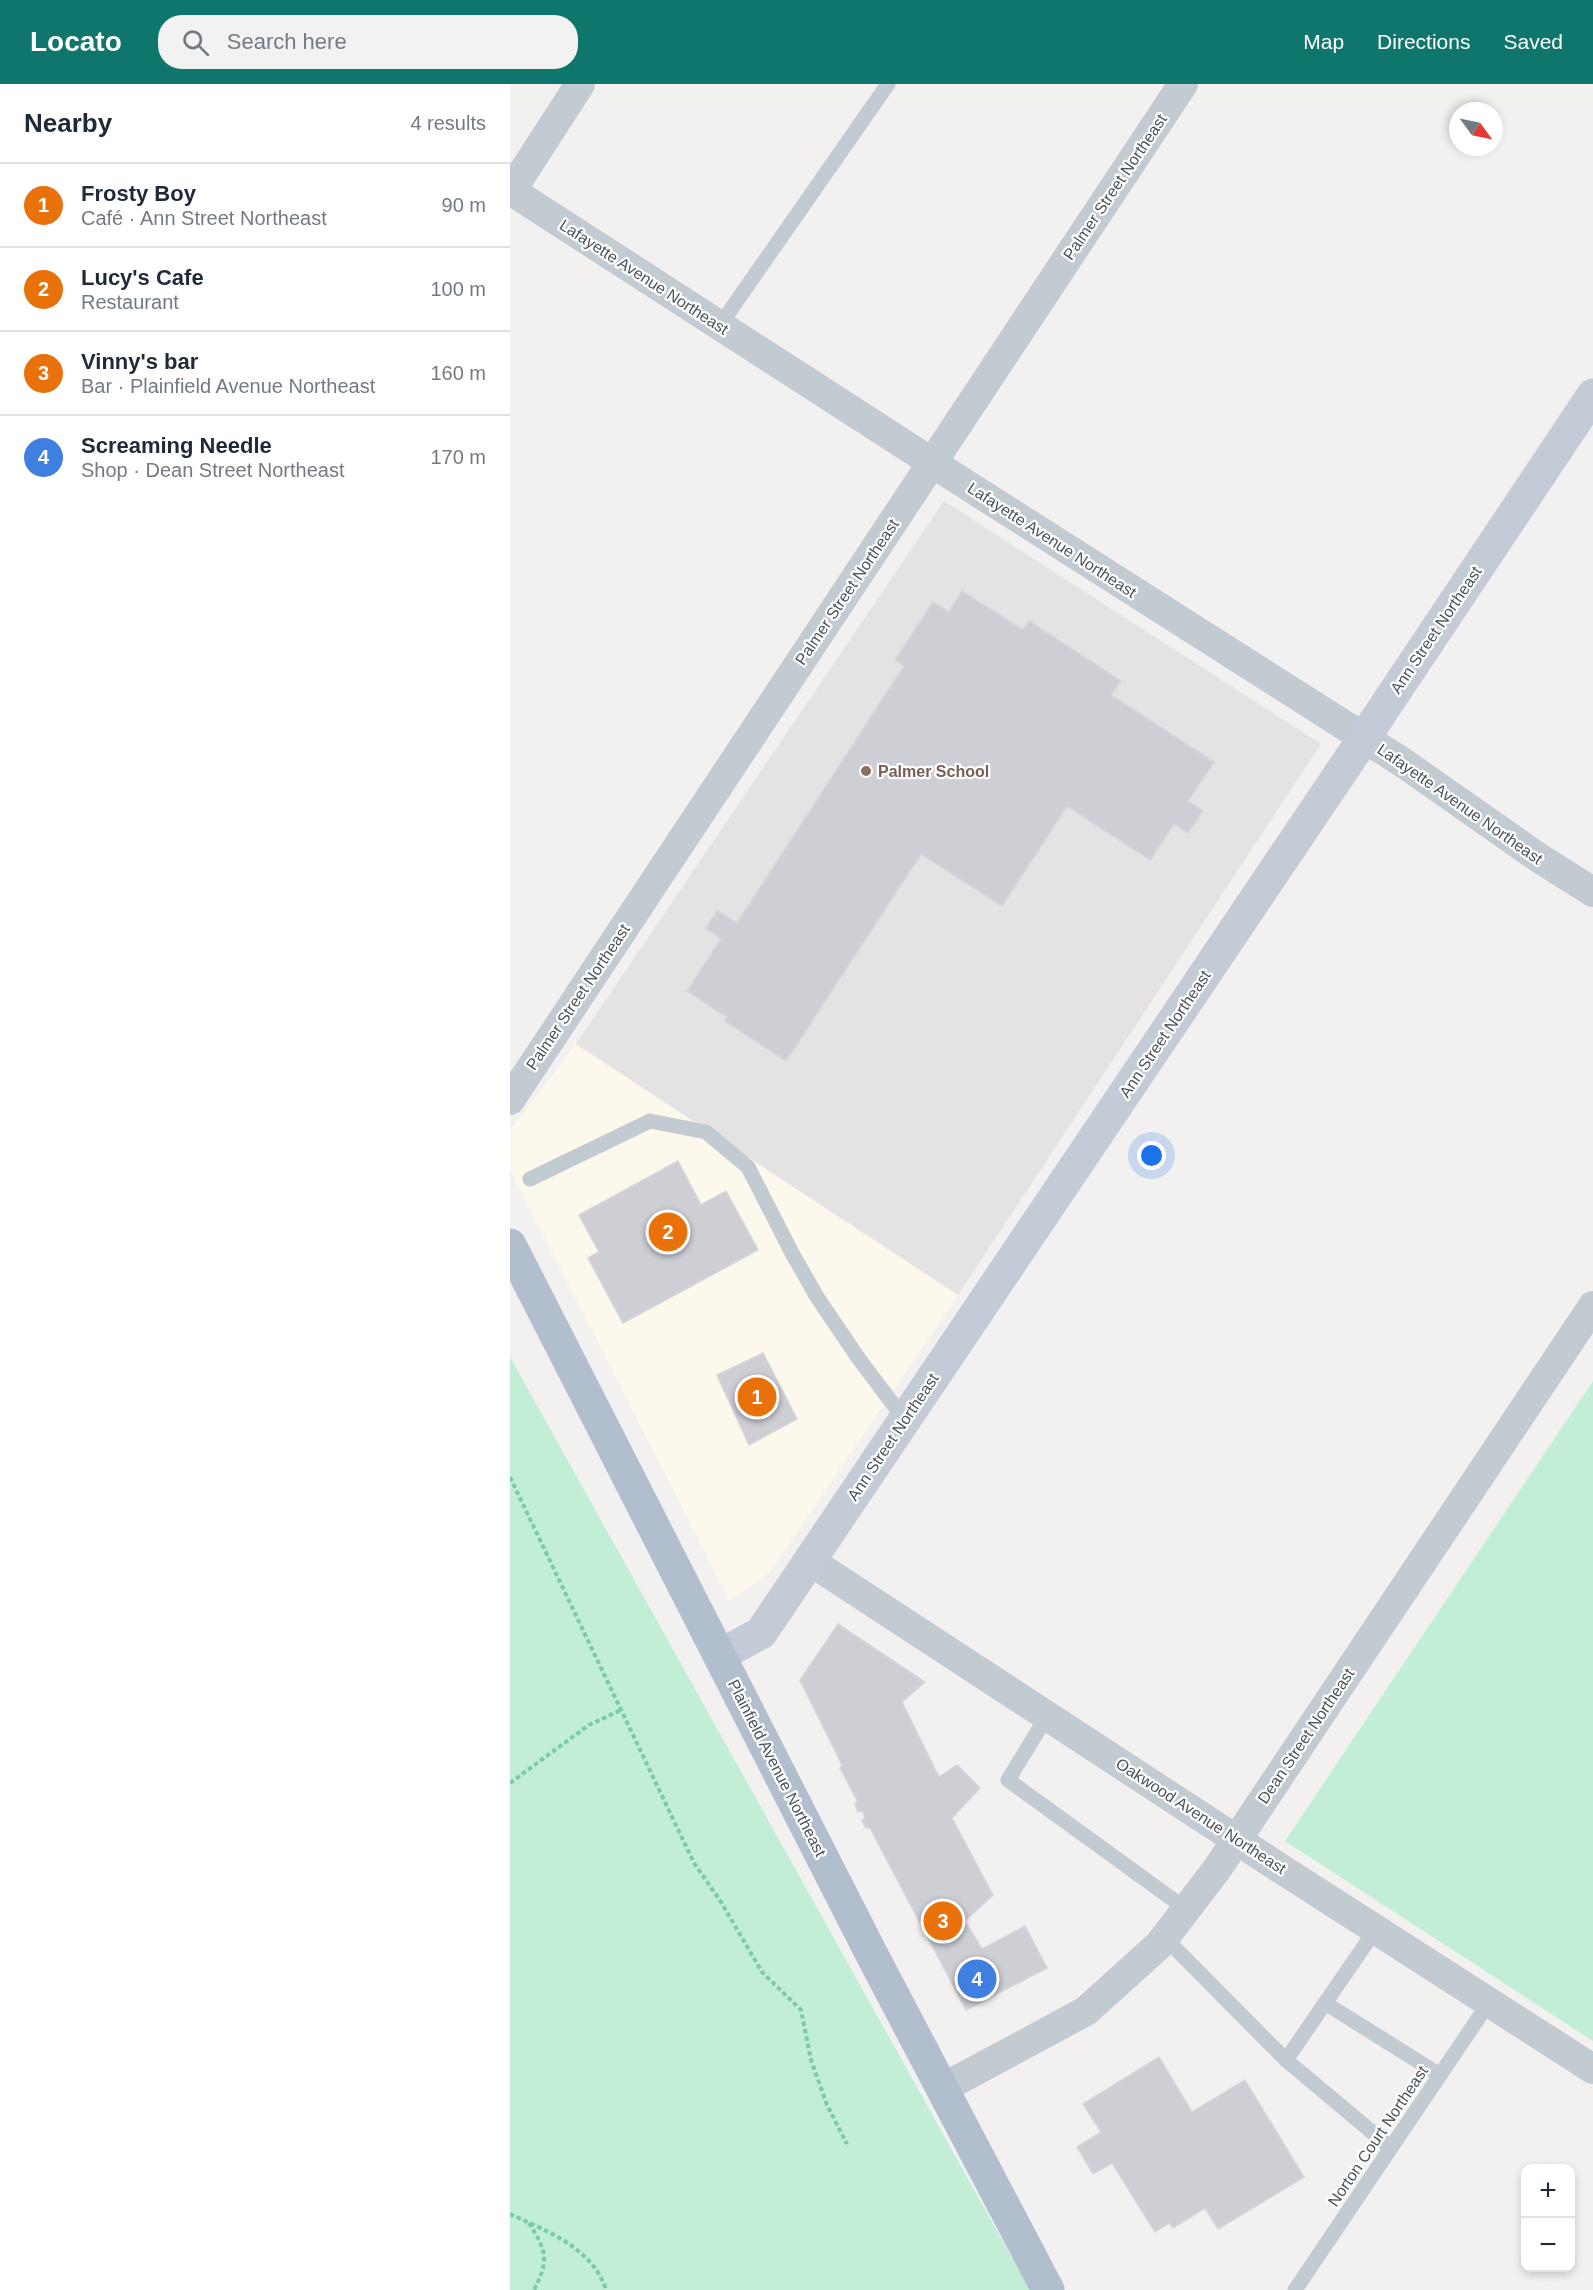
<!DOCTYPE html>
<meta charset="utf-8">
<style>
body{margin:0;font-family:Arial,sans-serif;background:#f2f2f3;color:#1f2937}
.controls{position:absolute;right:18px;bottom:18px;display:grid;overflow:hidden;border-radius:12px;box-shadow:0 3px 9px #0003}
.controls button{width:54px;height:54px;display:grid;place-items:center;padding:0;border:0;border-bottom:2px solid #e0e1e3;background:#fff;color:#1f2937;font:30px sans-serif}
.compass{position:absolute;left:939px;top:18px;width:54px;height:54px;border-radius:50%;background:#fff;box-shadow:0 3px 9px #0003;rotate:123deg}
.you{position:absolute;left:642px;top:1072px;width:21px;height:21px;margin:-15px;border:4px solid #fff;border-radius:50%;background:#1a73e8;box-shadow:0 0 0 9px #1a73e833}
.badge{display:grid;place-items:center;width:39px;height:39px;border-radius:50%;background:#0f766e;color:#fff;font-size:20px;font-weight:700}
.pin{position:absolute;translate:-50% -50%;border:3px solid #fff;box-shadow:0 2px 6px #0006}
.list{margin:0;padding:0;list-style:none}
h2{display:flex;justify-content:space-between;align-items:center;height:78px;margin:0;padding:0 24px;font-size:26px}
h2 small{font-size:20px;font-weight:400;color:#747a83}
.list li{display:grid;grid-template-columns:39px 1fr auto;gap:18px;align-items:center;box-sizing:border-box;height:84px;padding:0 24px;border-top:2px solid #e0e1e3}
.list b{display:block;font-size:22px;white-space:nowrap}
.list p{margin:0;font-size:20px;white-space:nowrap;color:#747a83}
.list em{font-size:20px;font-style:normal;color:#747a83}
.icon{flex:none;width:33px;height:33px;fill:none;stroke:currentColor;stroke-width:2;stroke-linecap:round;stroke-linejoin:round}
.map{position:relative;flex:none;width:1083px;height:2206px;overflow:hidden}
header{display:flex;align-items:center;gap:36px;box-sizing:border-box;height:84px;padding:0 30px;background:#0f766e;color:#fff}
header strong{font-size:28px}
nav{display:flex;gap:33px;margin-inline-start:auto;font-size:21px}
.search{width:420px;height:54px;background:#f2f2f3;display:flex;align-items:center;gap:15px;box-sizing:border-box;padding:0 21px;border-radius:24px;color:#747a83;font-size:22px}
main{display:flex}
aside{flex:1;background:#fff}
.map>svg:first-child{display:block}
.commercial{fill:#fcf8eb}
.education{fill:#e4e2e2}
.green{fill:#c1eed5}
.building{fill:#cecfd5;stroke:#d5d6dc;stroke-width:1.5}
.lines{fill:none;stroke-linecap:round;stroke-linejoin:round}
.path{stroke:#7acba7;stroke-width:4;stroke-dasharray:4.5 3;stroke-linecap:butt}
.service{stroke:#c2cad2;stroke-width:15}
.minor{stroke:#c2cad2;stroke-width:30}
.secondary{stroke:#c2cbd6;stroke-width:33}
.primary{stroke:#b1bece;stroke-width:33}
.education-dot{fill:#8d6e63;stroke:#fff;stroke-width:2}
.labels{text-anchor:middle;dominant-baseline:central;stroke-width:4.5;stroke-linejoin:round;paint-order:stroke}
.street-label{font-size:16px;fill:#49535d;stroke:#fff}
.education-label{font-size:16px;font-weight:bold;fill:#785e54;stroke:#fff;text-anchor:start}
</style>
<header>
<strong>Locato</strong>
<div class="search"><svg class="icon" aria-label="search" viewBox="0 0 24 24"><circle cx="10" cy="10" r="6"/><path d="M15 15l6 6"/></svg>Search here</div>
<nav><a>Map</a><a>Directions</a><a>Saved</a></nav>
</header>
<main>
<aside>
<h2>Nearby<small>4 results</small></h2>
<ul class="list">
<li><span class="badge" style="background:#e8710a">1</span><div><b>Frosty Boy</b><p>Café · Ann Street Northeast</p></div><em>90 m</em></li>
<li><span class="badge" style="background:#e8710a">2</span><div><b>Lucy's Cafe</b><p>Restaurant</p></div><em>100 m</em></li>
<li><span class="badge" style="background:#e8710a">3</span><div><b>Vinny's bar</b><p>Bar · Plainfield Avenue Northeast</p></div><em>160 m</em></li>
<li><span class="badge" style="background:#3f7fe0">4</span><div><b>Screaming Needle</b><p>Shop · Dean Street Northeast</p></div><em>170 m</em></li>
</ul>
</aside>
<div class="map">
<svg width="1083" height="2206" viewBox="0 0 1083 2206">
<rect width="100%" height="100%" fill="#f3f1f0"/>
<polygon class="commercial" points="66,960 448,1211 259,1489 220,1517 0,1086 0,1046"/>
<polygon class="education" points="434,417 811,660 448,1211 66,960"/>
<g class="green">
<polygon points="0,1273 520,2206 0,2206"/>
<polygon points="1083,1297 1083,1957 775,1757"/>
</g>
<g class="building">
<polygon points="452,507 513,546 519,537 611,597 601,611 704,678 678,717 693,727 678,749 664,740 640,776 557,722 492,822 411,770 276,977 215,937 217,933 177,907 211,855 196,844 207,827 227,839 394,582 385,576 423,518 439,528"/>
<polygon points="168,1077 191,1121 216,1107 248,1166 113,1239 78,1174 89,1168 69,1131"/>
<polygon points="253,1269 287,1335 239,1361 207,1291"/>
<polygon points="328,1540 415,1598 392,1618 429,1693 447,1681 470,1704 442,1734 483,1811 455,1837 472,1865 515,1842 537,1884 456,1926 360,1744 356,1744 352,1737 355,1733 352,1727 348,1728 345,1721 347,1716 330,1684 332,1681 290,1596"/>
<polygon points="649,1973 682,2028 735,1996 794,2093 708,2145 695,2124 663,2144 659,2139 645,2148 602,2079 583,2090 567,2063 591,2048 573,2020"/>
</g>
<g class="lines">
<g class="path">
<polyline points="0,1393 184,1779 211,1818 252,1888 291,1926 301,1976 317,2021 337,2060"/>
<polyline points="0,1699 79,1641 111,1626"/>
<path d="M0,2130C37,2147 83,2164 96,2206"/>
<path d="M19,2139C37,2167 39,2177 24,2206"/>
</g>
<g class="service">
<polyline points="210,241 378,0"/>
<polyline points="20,1095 140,1037 196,1048 238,1083 282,1169 307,1213 349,1275 395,1336"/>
<polyline points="537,1632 498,1696 676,1825"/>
<polyline points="654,1853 776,1976 881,2064"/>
<polyline points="815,1919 930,1991"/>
<polyline points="776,1976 866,1845"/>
<polyline points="785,2206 980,1917"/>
</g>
<g class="minor">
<polyline points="0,106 460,403 892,678 1029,774 1083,808"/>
<polyline points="1,107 70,0"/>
<polyline points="0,1016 673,0"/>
<polyline points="300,1477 765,1781 1083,1985"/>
<polyline points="433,2004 576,1927 649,1861 707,1785 1083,1222"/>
</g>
<polyline class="secondary" points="210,1571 251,1549 854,654 1083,311"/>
<polyline class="primary" points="0,1161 361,1869 538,2206"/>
</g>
<circle class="education-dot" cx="356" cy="687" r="6"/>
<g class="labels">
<g class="street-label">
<text transform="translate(605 103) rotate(-56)">Palmer Street Northeast</text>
<text transform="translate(134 193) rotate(33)">Lafayette Avenue Northeast</text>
<text transform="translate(542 456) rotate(33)">Lafayette Avenue Northeast</text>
<text transform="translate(337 508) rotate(-56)">Palmer Street Northeast</text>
<text transform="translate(926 546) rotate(-56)">Ann Street Northeast</text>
<text transform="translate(950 720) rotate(35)">Lafayette Avenue Northeast</text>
<text transform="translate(68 913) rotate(-56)">Palmer Street Northeast</text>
<text transform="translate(655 950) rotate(-56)">Ann Street Northeast</text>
<text transform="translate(383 1353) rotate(-56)">Ann Street Northeast</text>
<text transform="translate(796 1652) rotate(-56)">Dean Street Northeast</text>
<text transform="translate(267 1684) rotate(63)">Plainfield Avenue Northeast</text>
<text transform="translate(691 1732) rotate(33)">Oakwood Avenue Northeast</text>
<text transform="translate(868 2052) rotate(-56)">Norton Court Northeast</text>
</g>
<g class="education-label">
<text x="368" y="687">Palmer School</text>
</g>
</g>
</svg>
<div class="controls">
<button>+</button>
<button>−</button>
</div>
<svg class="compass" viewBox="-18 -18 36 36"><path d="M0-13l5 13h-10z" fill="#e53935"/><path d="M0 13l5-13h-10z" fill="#747a83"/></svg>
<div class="you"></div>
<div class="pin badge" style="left:247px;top:1313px;background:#e8710a">1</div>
<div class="pin badge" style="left:158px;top:1148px;background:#e8710a">2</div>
<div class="pin badge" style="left:433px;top:1837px;background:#e8710a">3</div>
<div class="pin badge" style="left:467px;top:1895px;background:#3f7fe0">4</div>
</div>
</main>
